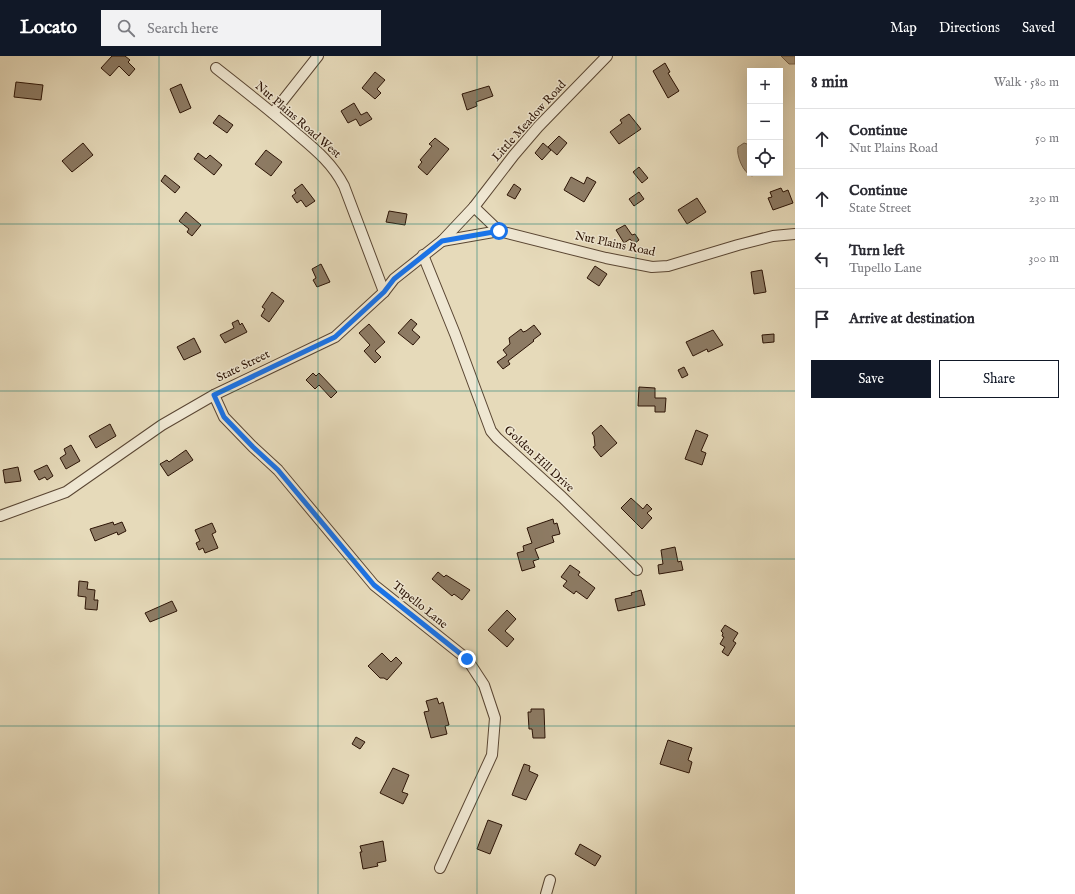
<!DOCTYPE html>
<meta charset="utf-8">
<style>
body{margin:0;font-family:"IM FELL English",serif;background:#f2f2f3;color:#2b2b33}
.controls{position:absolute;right:12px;top:12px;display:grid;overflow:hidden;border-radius:0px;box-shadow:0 4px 16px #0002}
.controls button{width:36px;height:36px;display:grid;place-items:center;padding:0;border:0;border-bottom:1px solid #e1e1e2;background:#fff;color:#2b2b33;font:20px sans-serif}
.stop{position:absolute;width:12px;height:12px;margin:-9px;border:3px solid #1a73e8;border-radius:50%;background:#fff}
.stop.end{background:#1a73e8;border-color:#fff;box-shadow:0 1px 4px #0008}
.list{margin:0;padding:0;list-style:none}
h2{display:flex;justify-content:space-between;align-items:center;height:52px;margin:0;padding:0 16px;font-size:17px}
h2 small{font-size:13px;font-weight:400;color:#7c7c81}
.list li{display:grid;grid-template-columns:26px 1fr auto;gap:12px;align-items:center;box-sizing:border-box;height:60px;padding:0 16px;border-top:1px solid #e1e1e2}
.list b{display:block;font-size:15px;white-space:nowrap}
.list p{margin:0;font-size:13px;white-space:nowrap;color:#7c7c81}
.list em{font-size:13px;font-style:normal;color:#7c7c81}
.actions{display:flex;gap:8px;padding:12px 16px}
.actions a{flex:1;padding:9px 0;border:1px solid #111827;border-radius:0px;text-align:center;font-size:14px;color:#111827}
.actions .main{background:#111827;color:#fff}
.icon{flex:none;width:22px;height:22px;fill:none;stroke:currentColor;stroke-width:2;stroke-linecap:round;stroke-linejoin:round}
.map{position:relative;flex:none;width:795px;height:838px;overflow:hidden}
header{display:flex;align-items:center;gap:24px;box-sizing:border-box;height:56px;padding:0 20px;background:#111827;color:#fff}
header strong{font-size:19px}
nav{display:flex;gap:22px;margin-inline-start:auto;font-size:14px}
.search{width:280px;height:36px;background:#f2f2f3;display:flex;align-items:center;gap:10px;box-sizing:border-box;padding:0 14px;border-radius:0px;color:#7c7c81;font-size:15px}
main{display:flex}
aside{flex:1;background:#fff}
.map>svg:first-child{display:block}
.water{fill:#a7977d;stroke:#76634d}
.building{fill:#8d7b64;stroke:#2c1406}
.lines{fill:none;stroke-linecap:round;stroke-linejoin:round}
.minor-casing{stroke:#5a4633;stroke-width:12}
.minor{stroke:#efe7d2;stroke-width:10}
.route{stroke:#1a73e8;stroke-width:5}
.grid{fill:none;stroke:#0f766e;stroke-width:1;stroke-opacity:0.55}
.labels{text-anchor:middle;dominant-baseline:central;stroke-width:3;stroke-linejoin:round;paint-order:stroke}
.street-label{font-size:12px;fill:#2c1406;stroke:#efe7d2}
</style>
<header>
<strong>Locato</strong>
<div class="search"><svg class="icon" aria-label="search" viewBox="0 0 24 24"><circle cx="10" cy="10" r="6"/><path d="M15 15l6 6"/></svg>Search here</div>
<nav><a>Map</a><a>Directions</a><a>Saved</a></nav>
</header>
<main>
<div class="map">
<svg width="795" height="838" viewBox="0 0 795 838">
<rect width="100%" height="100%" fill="#e6daba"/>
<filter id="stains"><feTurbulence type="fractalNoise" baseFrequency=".005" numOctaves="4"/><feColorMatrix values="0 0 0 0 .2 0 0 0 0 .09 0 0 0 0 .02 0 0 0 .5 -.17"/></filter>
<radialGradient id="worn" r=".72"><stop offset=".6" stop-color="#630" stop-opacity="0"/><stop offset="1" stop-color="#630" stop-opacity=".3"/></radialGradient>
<g class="water">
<polygon points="781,0 795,0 795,8 789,8"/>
<path d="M744,87L747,88L750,91V117H757L752,120C743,117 736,99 738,91Z"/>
</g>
<g class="building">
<polygon points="112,0 125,0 130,4 128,6 135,13 129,20 119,10 110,20 101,12"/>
<polygon points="665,7 670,16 668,17 679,35 668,42 653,15"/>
<polygon points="375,16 385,24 377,33 381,37 375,43 362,32"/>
<polygon points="16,26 43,29 41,44 14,41"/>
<polygon points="181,28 191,52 180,57 170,33"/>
<polygon points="489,30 493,40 476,46 477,50 467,54 462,38"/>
<polygon points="354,47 361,59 367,56 372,63 360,70 356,63 348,67 341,55"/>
<polygon points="629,58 641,73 619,88 610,76 622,67 620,64"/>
<polygon points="219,59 233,69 227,77 213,67"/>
<polygon points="559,80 567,87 557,99 548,91"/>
<polygon points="435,82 449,93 427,119 418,111 422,106 420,104 432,90 429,88"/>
<polygon points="83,87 93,99 72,116 62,105"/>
<polygon points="543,87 551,94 542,104 535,97"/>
<polygon points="266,94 282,106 271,120 255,108"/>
<polygon points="198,97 206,103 210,99 222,109 214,119 194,103"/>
<polygon points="639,111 648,122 642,127 633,116"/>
<polygon points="165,119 180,131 175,137 161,125"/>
<polygon points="571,121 584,128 587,121 596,126 584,146 564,134"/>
<polygon points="302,128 315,145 306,151 301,144 297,147 292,140 296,137 294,134"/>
<polygon points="514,128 521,133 515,143 507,139"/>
<polygon points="781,132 783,136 788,134 793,147 773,154 768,142 772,141 770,136"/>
<polygon points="639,136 644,143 634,150 629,143"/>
<polygon points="697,142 706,156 687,168 678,154"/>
<polygon points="389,155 407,158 405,169 386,166"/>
<polygon points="186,156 201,169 192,180 187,176 189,173 179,165"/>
<polygon points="625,169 632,179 635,178 639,184 634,188 630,183 624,187 616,174"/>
<polygon points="321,208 330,226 317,231 313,224 316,222 312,213"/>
<polygon points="595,210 607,218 599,230 587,222"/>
<polygon points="762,214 766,236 754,238 751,216"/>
<polygon points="272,236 284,245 269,266 261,260 265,253 262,251"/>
<polygon points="411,263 417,268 412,274 420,281 413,289 398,277"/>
<polygon points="238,264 240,269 242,267 247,276 225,287 220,279 234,272 232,267"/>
<polygon points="369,268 385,286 375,295 381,301 375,307 364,295 370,289 359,277"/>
<polygon points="534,269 541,278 533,284 534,285 508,305 510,308 503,313 497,306 507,299 503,294 510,288 509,282 521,273 523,276 526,275"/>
<polygon points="713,274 723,289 708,296 707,293 693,300 686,286"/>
<polygon points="774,278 774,286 763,287 762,279"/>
<polygon points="194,282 201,296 184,304 177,291"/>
<polygon points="684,311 688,319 682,322 678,314"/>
<polygon points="313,317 316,320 319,317 337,336 331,342 319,329 315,333 306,324"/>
<polygon points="639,331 655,332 655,342 666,342 665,356 655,356 655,350 638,350"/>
<polygon points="110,368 116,380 96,392 89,380"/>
<polygon points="601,369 617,387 601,401 593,391 595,390 594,380 592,377"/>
<polygon points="696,374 708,379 701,395 706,397 702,409 685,403"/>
<polygon points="71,389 80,405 66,413 60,402 66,398 64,393"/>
<polygon points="186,394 193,404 168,420 160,408 167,404 169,406"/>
<polygon points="47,409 53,420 47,424 45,421 39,424 34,415"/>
<polygon points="18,411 21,425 5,427 3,414"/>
<polygon points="631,442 643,453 647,448 652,453 647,457 652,462 642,473 621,452"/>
<polygon points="553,463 554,468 557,467 560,478 552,480 554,486 535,493 539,503 533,505 535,511 522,515 517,497 524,495 523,490 532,487 527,472"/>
<polygon points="113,466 114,469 122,466 126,475 118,479 117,476 95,485 90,473"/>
<polygon points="212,467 216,476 212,478 218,492 205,497 203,492 199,494 196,487 200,485 195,474"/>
<polygon points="675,491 678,506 681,505 683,514 659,518 658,509 663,508 661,494"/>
<polygon points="570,509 580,516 578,519 595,532 587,543 576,535 574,538 563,530 567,525 561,521"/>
<polygon points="438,516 444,521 446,519 470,534 462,544 454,538 452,540 432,523"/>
<polygon points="79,525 88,526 87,533 95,534 94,544 98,544 97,554 85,553 86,541 78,540"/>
<polygon points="641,534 645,549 618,555 615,543 632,539 631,537"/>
<polygon points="172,545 177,555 150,566 145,557"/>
<polygon points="507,554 516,563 505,575 514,583 507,591 488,574"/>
<polygon points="725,569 738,577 733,585 736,587 728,600 722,596 725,591 720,588 724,581 722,580 723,577 721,575"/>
<polygon points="382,597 391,606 396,601 402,607 387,624 384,622 380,622 368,610"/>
<polygon points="437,642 439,648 443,646 449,669 445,670 447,678 431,682 424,656 429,655 426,645"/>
<polygon points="531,653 544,653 545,682 533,682 532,673 529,673 528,656 531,656"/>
<polygon points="356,681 365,686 360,693 352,688"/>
<polygon points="668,684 692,692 688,704 692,706 689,717 660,708"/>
<polygon points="524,708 530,710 529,715 538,719 526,744 512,739"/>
<polygon points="393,712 409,719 402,736 408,738 403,748 380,737"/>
<polygon points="488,764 502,769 490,798 477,793"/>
<polygon points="383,785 386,805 377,807 378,810 363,813 360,796 362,796 360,790"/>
<polygon points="580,788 601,800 595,810 575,798"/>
</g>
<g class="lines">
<defs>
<g id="minor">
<path d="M216,12C244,34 271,55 297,78C316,94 333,108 344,130L384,236"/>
<polyline points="273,57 318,0"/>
<polyline points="474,151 499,175 606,202 652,211 668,210 738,189 773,180 795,178"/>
<polyline points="442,185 499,175"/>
<polyline points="423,199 455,278 491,375 497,382 562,441 637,514"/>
<polyline points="214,339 224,361 253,391 278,414 374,529 467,603 484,629 495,662 492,699 440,812"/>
<polyline points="0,460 66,436 162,369 214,339 335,281 384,236 394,223 442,185 474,151 514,99 538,71 607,0"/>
<polyline points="546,838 550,824"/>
</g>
</defs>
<use href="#minor" class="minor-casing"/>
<use href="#minor" class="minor"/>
</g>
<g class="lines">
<polyline class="route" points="467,603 374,529 278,414 253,391 224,361 214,339 335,281 384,236 394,223 442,185 499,175"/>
</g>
<path class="grid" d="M159,0V838M318,0V838M477,0V838M636,0V838M0,168H795M0,335H795M0,503H795M0,670H795"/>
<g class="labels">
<g class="street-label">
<text transform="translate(298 64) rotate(41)">Nut Plains Road West</text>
<text transform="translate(529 65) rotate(-48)">Little Meadow Road</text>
<text transform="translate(615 188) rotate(12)">Nut Plains Road</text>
<text transform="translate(243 310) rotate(-26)">State Street</text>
<text transform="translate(539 403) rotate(43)">Golden Hill Drive</text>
<text transform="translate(420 549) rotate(39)">Tupello Lane</text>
</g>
</g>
<rect width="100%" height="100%" filter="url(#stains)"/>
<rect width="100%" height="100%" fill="url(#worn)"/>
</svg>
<div class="controls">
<button>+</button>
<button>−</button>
<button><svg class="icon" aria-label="locate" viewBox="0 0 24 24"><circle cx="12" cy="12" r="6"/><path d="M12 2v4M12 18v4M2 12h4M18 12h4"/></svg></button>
</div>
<div class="stop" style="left:499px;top:175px"></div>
<div class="stop end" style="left:467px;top:603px"></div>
</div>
<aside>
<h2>8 min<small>Walk · 580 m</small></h2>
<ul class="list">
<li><svg class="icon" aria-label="ahead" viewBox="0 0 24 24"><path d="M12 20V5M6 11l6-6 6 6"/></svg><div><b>Continue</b><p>Nut Plains Road</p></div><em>50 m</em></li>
<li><svg class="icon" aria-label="ahead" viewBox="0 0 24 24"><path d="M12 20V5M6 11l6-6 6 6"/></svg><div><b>Continue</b><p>State Street</p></div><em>230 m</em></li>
<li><svg class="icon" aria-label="left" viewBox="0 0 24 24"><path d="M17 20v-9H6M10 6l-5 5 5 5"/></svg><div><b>Turn left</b><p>Tupello Lane</p></div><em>300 m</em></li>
<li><svg class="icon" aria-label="arrive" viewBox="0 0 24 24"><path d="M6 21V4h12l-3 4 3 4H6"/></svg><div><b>Arrive at destination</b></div></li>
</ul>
<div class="actions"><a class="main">Save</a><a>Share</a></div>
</aside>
</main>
